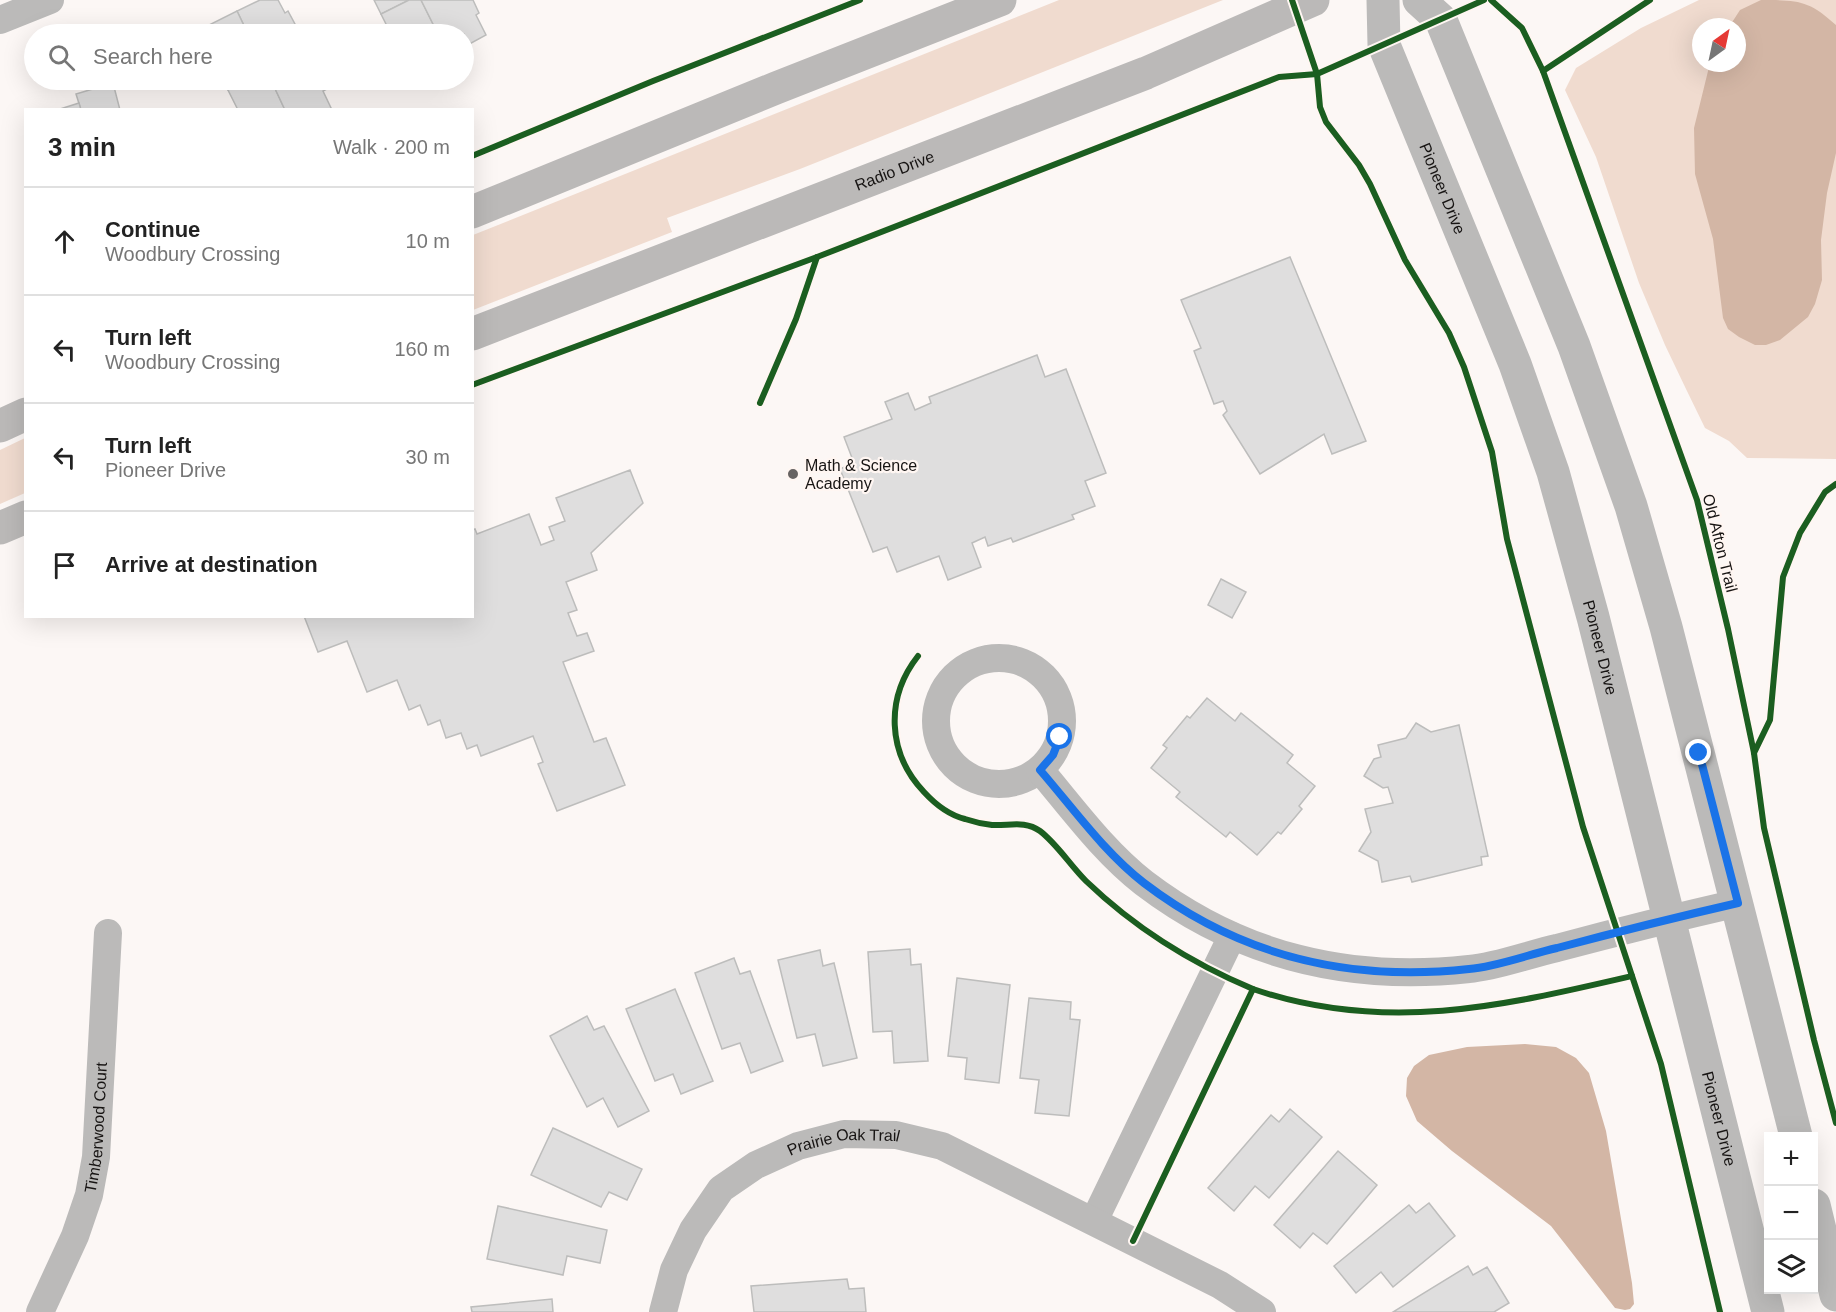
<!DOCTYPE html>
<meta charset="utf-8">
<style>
body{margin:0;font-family:Arial,sans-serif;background:#f6f6f6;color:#222}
.controls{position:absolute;right:18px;bottom:18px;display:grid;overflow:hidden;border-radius:0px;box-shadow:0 6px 24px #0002}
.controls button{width:54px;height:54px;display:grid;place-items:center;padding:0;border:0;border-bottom:2px solid #e0e0e0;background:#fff;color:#222;font:30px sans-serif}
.compass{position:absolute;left:1692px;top:18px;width:54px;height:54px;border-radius:50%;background:#fff;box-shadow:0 6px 24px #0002;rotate:33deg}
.stop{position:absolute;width:18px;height:18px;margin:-14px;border:4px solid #1a73e8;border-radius:50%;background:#fff}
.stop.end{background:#1a73e8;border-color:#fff;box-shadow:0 2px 6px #0008}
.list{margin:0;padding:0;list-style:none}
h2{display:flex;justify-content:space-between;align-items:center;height:78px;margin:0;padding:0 24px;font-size:26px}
h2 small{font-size:20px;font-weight:400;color:#767676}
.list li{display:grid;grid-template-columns:39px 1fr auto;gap:18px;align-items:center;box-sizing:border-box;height:108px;padding:0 24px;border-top:2px solid #e0e0e0}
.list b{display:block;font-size:22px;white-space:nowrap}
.list p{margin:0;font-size:20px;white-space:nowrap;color:#767676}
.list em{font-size:20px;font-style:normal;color:#767676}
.icon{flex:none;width:33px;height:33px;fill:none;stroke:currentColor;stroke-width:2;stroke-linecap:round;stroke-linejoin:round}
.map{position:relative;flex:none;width:1836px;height:1312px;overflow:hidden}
.search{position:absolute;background:#fff;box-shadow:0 6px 24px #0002;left:24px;top:24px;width:450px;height:66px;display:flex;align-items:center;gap:15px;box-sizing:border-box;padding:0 21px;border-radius:33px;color:#767676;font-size:22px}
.panel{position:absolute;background:#fff;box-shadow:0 6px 24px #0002;left:24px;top:108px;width:450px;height:510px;border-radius:0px}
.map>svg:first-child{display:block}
.green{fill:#f0dbcf;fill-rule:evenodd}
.water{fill:#d3b6a5}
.building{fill:#dfdede;stroke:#bdbdbc;stroke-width:1.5}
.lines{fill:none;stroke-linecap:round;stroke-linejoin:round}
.minor{stroke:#bbbab9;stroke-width:28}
.tertiary{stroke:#bbbab9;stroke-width:33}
.secondary{stroke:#bbb9b8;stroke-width:33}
.cycleway-casing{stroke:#fff6f2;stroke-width:10}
.cycleway{stroke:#1b5e20;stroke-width:6}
.route{stroke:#1a73e8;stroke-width:8}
.poi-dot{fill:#676362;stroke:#fff6f2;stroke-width:2}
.labels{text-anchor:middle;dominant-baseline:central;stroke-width:4.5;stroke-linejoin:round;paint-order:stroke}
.street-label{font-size:16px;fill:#171413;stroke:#fff6f2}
.poi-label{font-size:16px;fill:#171413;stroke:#fff6f2;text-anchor:start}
</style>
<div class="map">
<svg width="1836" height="1312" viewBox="0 0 1836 1312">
<rect width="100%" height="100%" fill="#fcf7f5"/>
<g class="green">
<polygon points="1059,0 1223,0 800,169 667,218 672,232 473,310 473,235"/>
<path d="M1699,0H1836V459L1747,458L1729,441L1705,428L1686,389L1665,345L1639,283L1596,157L1565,90L1576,68L1641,28ZM1701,27H1737V63H1701Z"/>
<polygon points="25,438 25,493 0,504 0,450"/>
</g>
<g class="water">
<path d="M1761,0C1798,0 1809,0 1836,25V153L1827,193L1821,240L1822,280L1815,304L1808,317L1780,340L1766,345H1755L1739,337L1728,329L1723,318L1713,239L1695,174L1694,128L1710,63H1737V27H1729L1740,10Z"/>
<polygon points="1525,1044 1556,1047 1576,1058 1589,1073 1606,1131 1632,1283 1634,1304 1630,1309 1625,1310 1615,1308 1551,1226 1452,1151 1417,1121 1406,1096 1407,1078 1414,1066 1429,1055 1467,1047"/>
</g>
<g class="building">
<polygon points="260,0 278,0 285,13 288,11 296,26 292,28 296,34 248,34 237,11"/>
<polygon points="374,0 409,0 381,14"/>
<polygon points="409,0 421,0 438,34 391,34 381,14"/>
<polygon points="421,0 473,0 479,13 476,15 486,35 464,47 464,34 438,34"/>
<polygon points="237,11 248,34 201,34 199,30"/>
<polygon points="223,80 248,80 228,90"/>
<polygon points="248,80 271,80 285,110 238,110 228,90"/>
<polygon points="271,80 322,80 327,89 323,91 332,110 285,110"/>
<polygon points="113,83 120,110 81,110 76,94"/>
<polygon points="79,103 81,110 57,110"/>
<polygon points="1290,257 1366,441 1332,454 1324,434 1260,474 1223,415 1227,411 1223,401 1214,404 1194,351 1201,348 1181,300"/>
<polygon points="1037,355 1045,377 1066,369 1106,473 1085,481 1095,506 1072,515 1074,519 1013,542 1011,538 988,546 985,537 972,543 981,567 948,580 939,556 897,572 887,547 873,552 840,469 854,463 844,437 892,419 885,402 908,393 915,410 931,403 929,397"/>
<polygon points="630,470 643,503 591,553 597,570 566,582 577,610 568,613 577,636 587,633 594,651 563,662 594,742 606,738 625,785 557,811 538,764 543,762 533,736 481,756 477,745 467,749 461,733 446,738 440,720 428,725 420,705 409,710 397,680 367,692 347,641 318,652 304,616 472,616 472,530 475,529 477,534 529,514 541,545 554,540 549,527 565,521 556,498"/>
<polygon points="1221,579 1246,592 1232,618 1208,605"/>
<polygon points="1207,698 1235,721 1241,713 1293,755 1287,763 1315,786 1299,806 1302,809 1281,834 1278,832 1257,855 1230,832 1226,837 1176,797 1180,792 1151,768 1167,748 1163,745 1187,716 1190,718"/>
<polygon points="1416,723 1431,732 1459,725 1488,856 1481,857 1482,865 1412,882 1410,876 1382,882 1378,861 1359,851 1371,832 1365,809 1393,803 1388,787 1383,788 1364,776 1374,759 1381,757 1378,745 1406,738"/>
<polygon points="910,949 911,965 921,964 928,1061 894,1063 892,1031 873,1032 868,952"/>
<polygon points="820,950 823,966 834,963 857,1058 823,1066 815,1034 797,1038 778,960"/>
<polygon points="734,958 740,974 750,971 783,1061 751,1073 740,1043 722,1049 695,973"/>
<polygon points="957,978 1010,985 999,1083 965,1079 967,1058 948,1056"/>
<polygon points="675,989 713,1081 681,1094 673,1074 655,1081 626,1009"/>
<polygon points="1029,998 1071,1002 1070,1019 1080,1020 1069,1116 1035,1113 1039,1080 1020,1078"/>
<polygon points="587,1016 594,1030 604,1026 649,1111 618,1127 603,1098 587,1107 550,1036"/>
<polygon points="1290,1109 1322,1137 1269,1198 1255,1186 1234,1211 1208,1188 1271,1115 1279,1122"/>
<polygon points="553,1128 642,1169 627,1200 609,1192 601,1207 531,1175"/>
<polygon points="1338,1151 1377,1185 1327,1244 1313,1233 1300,1248 1274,1225"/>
<polygon points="1429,1203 1455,1236 1393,1287 1381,1272 1356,1293 1334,1266 1409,1205 1416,1213"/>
<polygon points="498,1206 607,1230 600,1263 567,1256 563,1275 487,1259"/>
<polygon points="1468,1266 1473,1275 1487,1267 1509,1303 1494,1312 1393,1312"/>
<polygon points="847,1279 849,1289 864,1288 866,1312 754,1312 751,1286"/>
<polygon points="552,1299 553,1312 472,1312 471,1307"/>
</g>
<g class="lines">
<g class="minor">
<polyline points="0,20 50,0"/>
<circle cx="999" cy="721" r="63"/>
<path d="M1040,770C1073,809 1104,852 1144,883C1241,957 1349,982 1469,969C1496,967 1530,954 1557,948C1617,932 1677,917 1738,903"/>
<polyline points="1094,1221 1232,936"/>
<path id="s1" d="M40,1312L75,1236L89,1195L96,1157L108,933"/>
<path id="s2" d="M663,1312L674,1270L693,1230L721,1189L756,1165L798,1146L844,1134L896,1135L942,1146L1220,1285L1262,1312"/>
</g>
<g class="tertiary">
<path id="s3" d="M1383,0L1384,45L1515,364L1553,472L1593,617L1768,1312"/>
<polyline points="1419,0 1441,20 1574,346 1631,506 1666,627 1796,1136"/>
<polyline points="1814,1205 1836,1295"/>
</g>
<g class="secondary">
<polyline points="472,212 776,88 1000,0"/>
<path id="s4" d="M472,334L1146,73L1313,0"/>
<polyline points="0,426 26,414"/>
<polyline points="0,528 26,517"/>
</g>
<defs>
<g id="cycleway">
<polyline points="1292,0 1317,74 1320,107 1326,122 1359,165 1370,184 1405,260 1449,333 1464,367 1492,452 1507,539 1583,827 1661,1064 1720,1312"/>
<polyline points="1491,0 1522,28 1543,71 1697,500 1728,629 1754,753 1764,828 1814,1040 1836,1123"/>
<polyline points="1543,71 1650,0"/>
<polyline points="472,156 653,81 860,0"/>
<polyline points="472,385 817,257 1279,77 1317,74 1484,0"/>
<polyline points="760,403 796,319 817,257"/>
<path d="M918,656C885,698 887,753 924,792C935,804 949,815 965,819C974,822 983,824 992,825C1009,826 1025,820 1040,831C1057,844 1070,865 1086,881C1135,928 1191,963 1253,989"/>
<polyline points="1754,753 1770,720 1783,577 1800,533 1825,492 1836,484"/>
<path d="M1133,1241L1253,989C1384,1034 1503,1006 1632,976"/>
</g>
</defs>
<use href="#cycleway" class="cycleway-casing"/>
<use href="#cycleway" class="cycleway"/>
</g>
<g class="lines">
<path class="route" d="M1060,737L1053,755L1040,770C1073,808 1104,852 1144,883C1241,957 1349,982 1469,969C1496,967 1530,954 1557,948C1617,932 1677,917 1738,903L1699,753"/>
</g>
<circle class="poi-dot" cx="793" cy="474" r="6"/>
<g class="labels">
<g class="street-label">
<text stroke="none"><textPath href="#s4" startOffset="453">Radio Drive</textPath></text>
<text stroke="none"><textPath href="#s3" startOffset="200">Pioneer Drive</textPath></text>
<text transform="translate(1720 543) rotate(76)">Old Afton Trail</text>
<text stroke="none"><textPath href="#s3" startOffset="686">Pioneer Drive</textPath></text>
<text stroke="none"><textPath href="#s3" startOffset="1172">Pioneer Drive</textPath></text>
<text stroke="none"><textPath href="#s1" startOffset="195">Timberwood Court</textPath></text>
<text stroke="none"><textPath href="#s2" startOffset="272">Prairie Oak Trail</textPath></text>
</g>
<g class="poi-label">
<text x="805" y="465">Math &amp; Science<tspan x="805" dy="18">Academy</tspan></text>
</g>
</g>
</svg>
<div class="controls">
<button>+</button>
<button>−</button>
<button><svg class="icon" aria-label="layers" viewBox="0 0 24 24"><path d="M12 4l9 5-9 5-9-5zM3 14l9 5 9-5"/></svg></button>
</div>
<svg class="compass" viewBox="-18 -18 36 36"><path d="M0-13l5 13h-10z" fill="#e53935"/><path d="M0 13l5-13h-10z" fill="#767676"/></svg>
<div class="stop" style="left:1060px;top:737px"></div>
<div class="stop end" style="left:1699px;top:753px"></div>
<div class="search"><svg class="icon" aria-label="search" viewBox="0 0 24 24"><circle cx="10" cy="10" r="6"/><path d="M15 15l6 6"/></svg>Search here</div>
<section class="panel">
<h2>3 min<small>Walk · 200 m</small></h2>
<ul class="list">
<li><svg class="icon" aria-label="ahead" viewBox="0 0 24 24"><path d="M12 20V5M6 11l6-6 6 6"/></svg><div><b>Continue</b><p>Woodbury Crossing</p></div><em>10 m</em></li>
<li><svg class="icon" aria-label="left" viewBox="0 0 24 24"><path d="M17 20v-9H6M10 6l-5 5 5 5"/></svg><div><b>Turn left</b><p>Woodbury Crossing</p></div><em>160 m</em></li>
<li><svg class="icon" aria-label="left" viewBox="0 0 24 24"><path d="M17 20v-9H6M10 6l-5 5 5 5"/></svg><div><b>Turn left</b><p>Pioneer Drive</p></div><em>30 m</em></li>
<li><svg class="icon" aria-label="arrive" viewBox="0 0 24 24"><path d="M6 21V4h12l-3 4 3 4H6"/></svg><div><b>Arrive at destination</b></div></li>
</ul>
</section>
</div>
